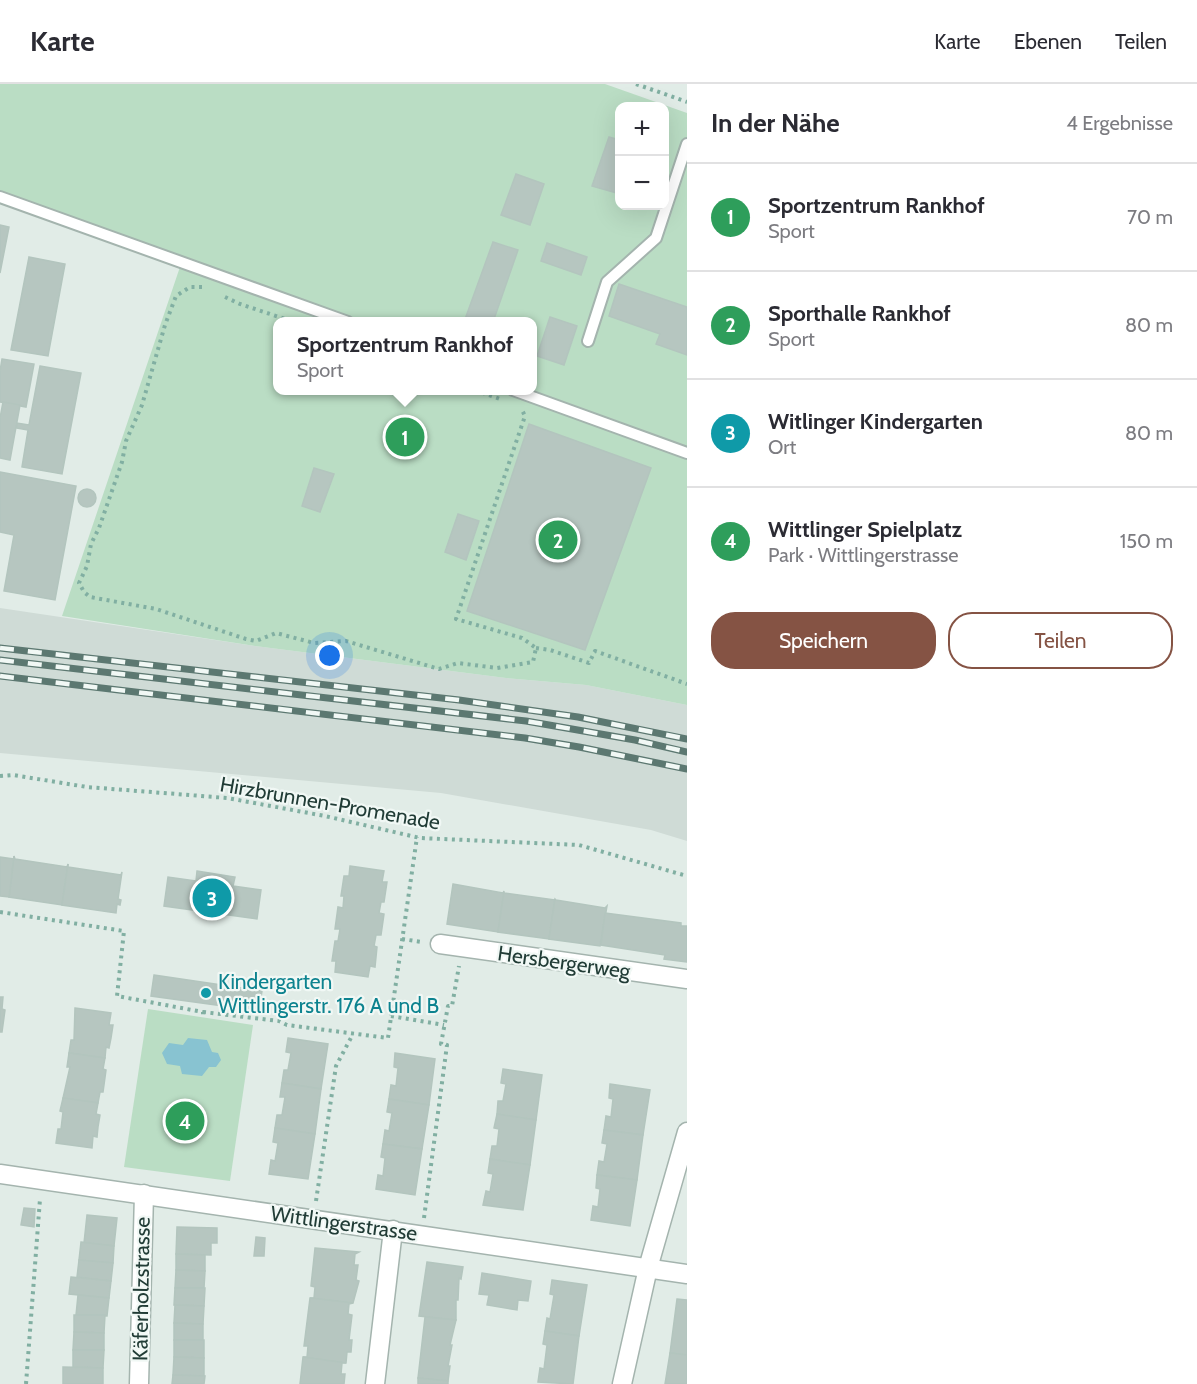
<!DOCTYPE html>
<html lang="de">
<meta charset="utf-8">
<style>
body{margin:0;font-family:Cabin,sans-serif;background:#f7f7f7;color:#2b2b33}
.controls{position:absolute;right:18px;top:18px;display:grid;overflow:hidden;border-radius:12px;box-shadow:0 6px 24px #0002}
.controls button{width:54px;height:54px;display:grid;place-items:center;padding:0;border:0;border-bottom:2px solid #e1e1e2;background:#fff;color:#2b2b33;font:30px sans-serif}
.you{position:absolute;left:330px;top:572px;width:21px;height:21px;margin:-15px;border:4px solid #fff;border-radius:50%;background:#1a73e8;box-shadow:0 0 0 9px #1a73e833}
.badge{display:grid;place-items:center;width:39px;height:39px;border-radius:50%;background:#855344;color:#fff;font-size:20px;font-weight:700}
.pin{position:absolute;translate:-50% -50%;border:3px solid #fff;box-shadow:0 2px 6px #0006}
.popup{position:absolute;left:273px;top:233px;width:264px;height:78px;box-sizing:border-box;display:grid;place-content:center;border-radius:12px;background:#fff;filter:drop-shadow(0 2px 4px #0005);font-size:20px;white-space:nowrap;color:#7c7c81}
.popup b{font-size:22px;color:#2b2b33}
.popup::after{content:'';position:absolute;left:50%;top:100%;margin-left:-12px;border:12px solid transparent;border-top-color:#fff}
.list{margin:0;padding:0;list-style:none}
h2{display:flex;justify-content:space-between;align-items:center;height:78px;margin:0;padding:0 24px;font-size:26px}
h2 small{font-size:20px;font-weight:400;color:#7c7c81}
.list li{display:grid;grid-template-columns:39px 1fr auto;gap:18px;align-items:center;box-sizing:border-box;height:108px;padding:0 24px;border-top:2px solid #e1e1e2}
.list b{display:block;font-size:22px;white-space:nowrap}
.list p{margin:0;font-size:20px;white-space:nowrap;color:#7c7c81}
.list em{font-size:20px;font-style:normal;color:#7c7c81}
.actions{display:flex;gap:12px;padding:18px 24px}
.actions a{flex:1;padding:14px 0;border:2px solid #855344;border-radius:24px;text-align:center;font-size:21px;color:#855344}
.actions .main{background:#855344;color:#fff}
.map{position:relative;flex:none;width:687px;height:1300px;overflow:hidden}
header{display:flex;align-items:center;gap:36px;box-sizing:border-box;height:84px;padding:0 30px;background:#fff;border-bottom:2px solid #e1e1e2}
header strong{font-size:28px}
nav{display:flex;gap:33px;margin-inline-start:auto;font-size:21px}
main{display:flex}
aside{flex:1;background:#fff}
.map>svg:first-child{display:block}
.built{fill:#cfdbd6}
.green{fill:#baddc4;fill-rule:evenodd}
.water{fill:#88c3d1}
.building{fill:#b6c6c0;stroke:#b3c5be;stroke-width:1.5}
.lines{fill:none;stroke-linecap:round;stroke-linejoin:round}
.lane-casing{stroke:#a4b4ae;stroke-width:14}
.street-casing{stroke:#a4b4ae;stroke-width:21}
.path{stroke:#81afa2;stroke-width:4;stroke-dasharray:3 4.5;stroke-linecap:butt}
.lane{stroke:#fff;stroke-width:10}
.street{stroke:#fff;stroke-width:18}
.rail-casing{stroke:#5c7871;stroke-width:7}
.rail{stroke:#f1f8f5;stroke-width:4.5;stroke-dasharray:14;stroke-linecap:butt}
.culture-dot{fill:#0f9aa8;stroke:#f1f8f5;stroke-width:2}
.labels{text-anchor:middle;dominant-baseline:central;stroke-width:4.5;stroke-linejoin:round;paint-order:stroke}
.street-label{font-size:21px;fill:#213c36;stroke:#f1f8f5}
.culture-label{font-size:21px;fill:#0d838f;stroke:#f1f8f5;text-anchor:start}
</style>
<header>
<strong>Karte</strong>
<nav><a>Karte</a><a>Ebenen</a><a>Teilen</a></nav>
</header>
<main>
<div class="map">
<svg width="687" height="1300" viewBox="0 0 687 1300">
<rect width="100%" height="100%" fill="#e1ece7"/>
<polygon class="built" points="0,524 255,562 506,594 586,601 687,621 687,757 651,746 441,709 0,669"/>
<g class="green">
<path d="M0,0H605L687,29V621L586,601L506,594L255,562L62,532L183,174L0,109ZM620,22H664V122H620ZM278,238H532V306H278Z"/>
<polygon points="148,925 253,941 230,1097 124,1083"/>
</g>
<polygon class="water" points="188,954 207,956 212,968 218,969 221,976 216,983 209,983 202,992 182,990 180,982 167,980 162,969 169,959 183,961"/>
<g class="building">
<polygon points="609,53 620,56 620,110 592,102"/>
<polygon points="516,90 544,100 530,141 501,131"/>
<polygon points="0,141 9,143 0,189"/>
<polygon points="493,158 518,166 493,238 464,238"/>
<polygon points="547,159 587,173 581,191 541,177"/>
<polygon points="29,173 65,180 48,272 11,266"/>
<polygon points="619,200 687,223 687,271 656,260 660,250 609,232"/>
<polygon points="550,233 577,242 564,281 537,272"/>
<polygon points="2,275 34,280 26,323 0,318 0,287"/>
<polygon points="40,282 81,289 62,390 22,383 28,346 16,344 17,339 29,341"/>
<polygon points="3,318 20,321 10,376 0,374 0,334"/>
<polygon points="529,340 651,384 585,566 467,527"/>
<polygon points="314,384 334,390 320,428 302,422"/>
<polygon points="0,388 76,402 55,516 4,507 14,451 0,448"/>
<circle cx="87" cy="414" r="9"/>
<polygon points="458,430 479,437 466,476 445,468"/>
<polygon points="14,772 15,775 67,783 68,780 62,821 9,813"/>
<polygon points="14,772 9,813 0,812 0,773 14,775"/>
<polygon points="68,780 68,783 121,791 122,788 118,815 121,816 120,821 117,820 116,829 62,821"/>
<polygon points="350,782 384,787 382,798 387,798 384,818 381,818 379,829 384,830 381,851 376,851 374,862 377,863 375,883 370,882 368,893 335,888 336,877 332,877 335,857 338,857 340,845 335,845 338,823 343,824 344,812 341,812 344,792 349,792"/>
<polygon points="197,787 235,793 233,802 261,806 257,835 164,822 168,793 196,797"/>
<polygon points="453,800 503,809 504,807 498,848 447,840"/>
<polygon points="504,808 504,809 555,816 555,815 549,855 498,848"/>
<polygon points="555,815 556,816 605,824 607,822 600,862 549,855"/>
<polygon points="605,829 681,839 681,842 687,842 687,878 664,875 665,871 601,861"/>
<polygon points="154,891 262,907 259,927 151,912"/>
<polygon points="0,913 3,913 2,925 5,926 2,948 0,948"/>
<polygon points="75,924 111,929 109,941 113,941 111,954 109,964 106,963 105,974 69,969 71,956 74,956"/>
<polygon points="288,954 328,960 321,1005 282,999 284,986 288,986 291,969 286,968"/>
<polygon points="69,969 105,974 103,985 106,986 103,1008 100,1008 98,1019 63,1014 70,983 67,983"/>
<polygon points="395,969 435,975 429,1021 389,1015 391,1001 396,1002 398,984 394,983"/>
<polygon points="503,985 542,991 536,1036 497,1030 498,1017 503,1017 506,1000 501,999"/>
<polygon points="282,999 321,1005 315,1050 275,1044 277,1031 282,1031 285,1013 280,1013"/>
<polygon points="610,1000 650,1006 643,1051 604,1046 606,1032 611,1033 613,1015 609,1014"/>
<polygon points="63,1014 98,1019 96,1030 100,1031 98,1043 97,1053 93,1052 92,1064 56,1059 58,1045 61,1045 63,1028 60,1027"/>
<polygon points="389,1015 429,1021 422,1065 383,1060 385,1046 389,1047 392,1029 387,1028"/>
<polygon points="497,1030 536,1036 530,1081 490,1075 492,1062 497,1062 499,1045 494,1044"/>
<polygon points="275,1044 315,1050 308,1095 269,1090 271,1076 275,1077 278,1059 273,1058"/>
<polygon points="604,1046 643,1051 637,1096 597,1091 599,1077 604,1078 607,1060 602,1059"/>
<polygon points="383,1060 422,1065 415,1111 376,1105 378,1091 383,1092 385,1074 381,1073"/>
<polygon points="490,1075 530,1081 523,1126 483,1121 486,1107 490,1108 493,1090 488,1089"/>
<polygon points="597,1091 637,1096 630,1142 591,1136 593,1122 598,1123 600,1105 596,1104"/>
<polygon points="24,1124 35,1125 34,1143 21,1141"/>
<polygon points="87,1131 117,1134 114,1162 84,1159"/>
<polygon points="177,1143 217,1144 217,1159 211,1159 211,1171 176,1170"/>
<polygon points="256,1153 265,1154 264,1172 254,1172"/>
<polygon points="81,1158 114,1162 113,1179 79,1176"/>
<polygon points="315,1164 359,1168 355,1170 354,1181 358,1181 356,1196 359,1197 353,1219 310,1214 314,1214 315,1203 311,1202"/>
<polygon points="176,1170 205,1171 205,1187 176,1186"/>
<polygon points="79,1176 113,1179 111,1197 77,1193"/>
<polygon points="427,1178 463,1183 461,1195 459,1194 458,1216 456,1216 456,1236 419,1232"/>
<polygon points="176,1186 205,1187 204,1204 175,1204"/>
<polygon points="482,1189 531,1197 528,1217 518,1216 517,1226 487,1221 489,1211 479,1210"/>
<polygon points="71,1193 111,1197 109,1214 69,1210"/>
<polygon points="552,1196 587,1201 579,1252 545,1247 547,1234 550,1235 554,1211 550,1210"/>
<polygon points="175,1204 205,1204 204,1222 174,1221"/>
<polygon points="78,1211 109,1214 107,1232 76,1231"/>
<polygon points="310,1214 353,1219 349,1220 348,1230 352,1231 349,1256 352,1256 351,1268 347,1268 346,1279 303,1273 307,1273 308,1262 304,1262"/>
<polygon points="677,1215 687,1216 687,1271 670,1269"/>
<polygon points="175,1221 204,1222 203,1240 174,1239"/>
<polygon points="74,1231 105,1231 104,1249 74,1248"/>
<polygon points="425,1233 456,1236 450,1261 452,1261 448,1282 450,1282 448,1297 418,1294"/>
<polygon points="174,1239 203,1240 203,1256 174,1256"/>
<polygon points="545,1247 579,1252 573,1300 538,1298 540,1284 544,1285 547,1261 543,1260"/>
<polygon points="74,1248 104,1249 104,1266 73,1266"/>
<polygon points="174,1256 204,1256 204,1274 174,1273"/>
<polygon points="73,1266 104,1266 103,1284 73,1283"/>
<polygon points="670,1269 687,1271 687,1300 665,1300"/>
<polygon points="174,1273 204,1274 204,1292 173,1291"/>
<polygon points="303,1273 346,1279 342,1279 341,1290 345,1290 344,1300 300,1300"/>
<polygon points="63,1283 103,1284 103,1300 63,1300"/>
<polygon points="173,1291 205,1292 204,1300 172,1300"/>
<polygon points="418,1294 448,1297 448,1300 418,1300"/>
</g>
<g class="lines">
<defs>
<g id="lane">
<polyline points="0,113 348,238"/>
<polyline points="588,257 607,198 656,154 687,60"/>
<polyline points="513,306 687,369"/>
</g>
<g id="street">
<polyline points="440,860 687,895"/>
<polyline points="0,1090 687,1190"/>
<polyline points="139,1300 144,1110"/>
<polyline points="375,1300 393,1146"/>
<polyline points="622,1300 648,1184 687,1048"/>
</g>
</defs>
<use href="#lane" class="lane-casing"/>
<use href="#street" class="street-casing"/>
<g class="path">
<polyline points="636,0 687,18"/>
<polyline points="202,203 190,203 176,212 165,241 142,321 126,357 122,378 99,444 91,460 87,482 79,499 84,508 90,513 156,525 246,555 256,557 276,549 314,559 346,557 439,585 458,579 497,584 533,578 536,564 522,554 456,535 525,332 522,326"/>
<polyline points="225,213 240,220 288,236"/>
<polyline points="475,306 500,315"/>
<polyline points="536,564 550,566 589,579 595,567 687,600"/>
<polyline points="0,692 13,691 87,703 227,714 325,732 420,754 579,761 687,792"/>
<polyline points="0,828 124,847 117,912 203,928 203,934"/>
<polyline points="402,855 422,858"/>
<polyline points="203,928 279,937 287,941 388,954 417,753"/>
<polyline points="391,932 444,941"/>
<polyline points="316,1117 336,982 353,950"/>
<polyline points="424,1134 447,961 441,960 448,922 452,922 459,882"/>
<polyline points="26,1300 40,1115"/>
</g>
<use href="#lane" class="lane"/>
<use href="#street" class="street"/>
<defs>
<g id="rail">
<polyline points="0,564 459,616 578,633 687,655"/>
<polyline points="0,576 526,637 635,656 687,668"/>
<polyline points="0,592 525,654 579,663 687,685"/>
</g>
</defs>
<use href="#rail" class="rail-casing"/>
<use href="#rail" class="rail"/>
</g>
<circle class="culture-dot" cx="206" cy="909" r="6"/>
<g class="labels">
<g class="street-label">
<text transform="translate(330 719) rotate(10)">Hirzbrunnen-Promenade</text>
<text transform="translate(564 878) rotate(8)">Hersbergerweg</text>
<text transform="translate(344 1139) rotate(8)">Wittlingerstrasse</text>
<text transform="translate(141 1205) rotate(-89)">Käferholzstrasse</text>
</g>
<g class="culture-label">
<text x="218" y="897">Kindergarten<tspan x="218" dy="24">Wittlingerstr. 176 A und B</tspan></text>
</g>
</g>
</svg>
<div class="controls">
<button>+</button>
<button>−</button>
</div>
<div class="you"></div>
<div class="pin badge" style="left:405px;top:353px;background:#2e9e5b">1</div>
<div class="popup"><b>Sportzentrum Rankhof</b>Sport</div>
<div class="pin badge" style="left:558px;top:456px;background:#2e9e5b">2</div>
<div class="pin badge" style="left:212px;top:814px;background:#0f9aa8">3</div>
<div class="pin badge" style="left:185px;top:1037px;background:#2e9e5b">4</div>
</div>
<aside>
<h2>In der Nähe<small>4 Ergebnisse</small></h2>
<ul class="list">
<li><span class="badge" style="background:#2e9e5b">1</span><div><b>Sportzentrum Rankhof</b><p>Sport</p></div><em>70 m</em></li>
<li><span class="badge" style="background:#2e9e5b">2</span><div><b>Sporthalle Rankhof</b><p>Sport</p></div><em>80 m</em></li>
<li><span class="badge" style="background:#0f9aa8">3</span><div><b>Witlinger Kindergarten</b><p>Ort</p></div><em>80 m</em></li>
<li><span class="badge" style="background:#2e9e5b">4</span><div><b>Wittlinger Spielplatz</b><p>Park · Wittlingerstrasse</p></div><em>150 m</em></li>
</ul>
<div class="actions"><a class="main">Speichern</a><a>Teilen</a></div>
</aside>
</main>
